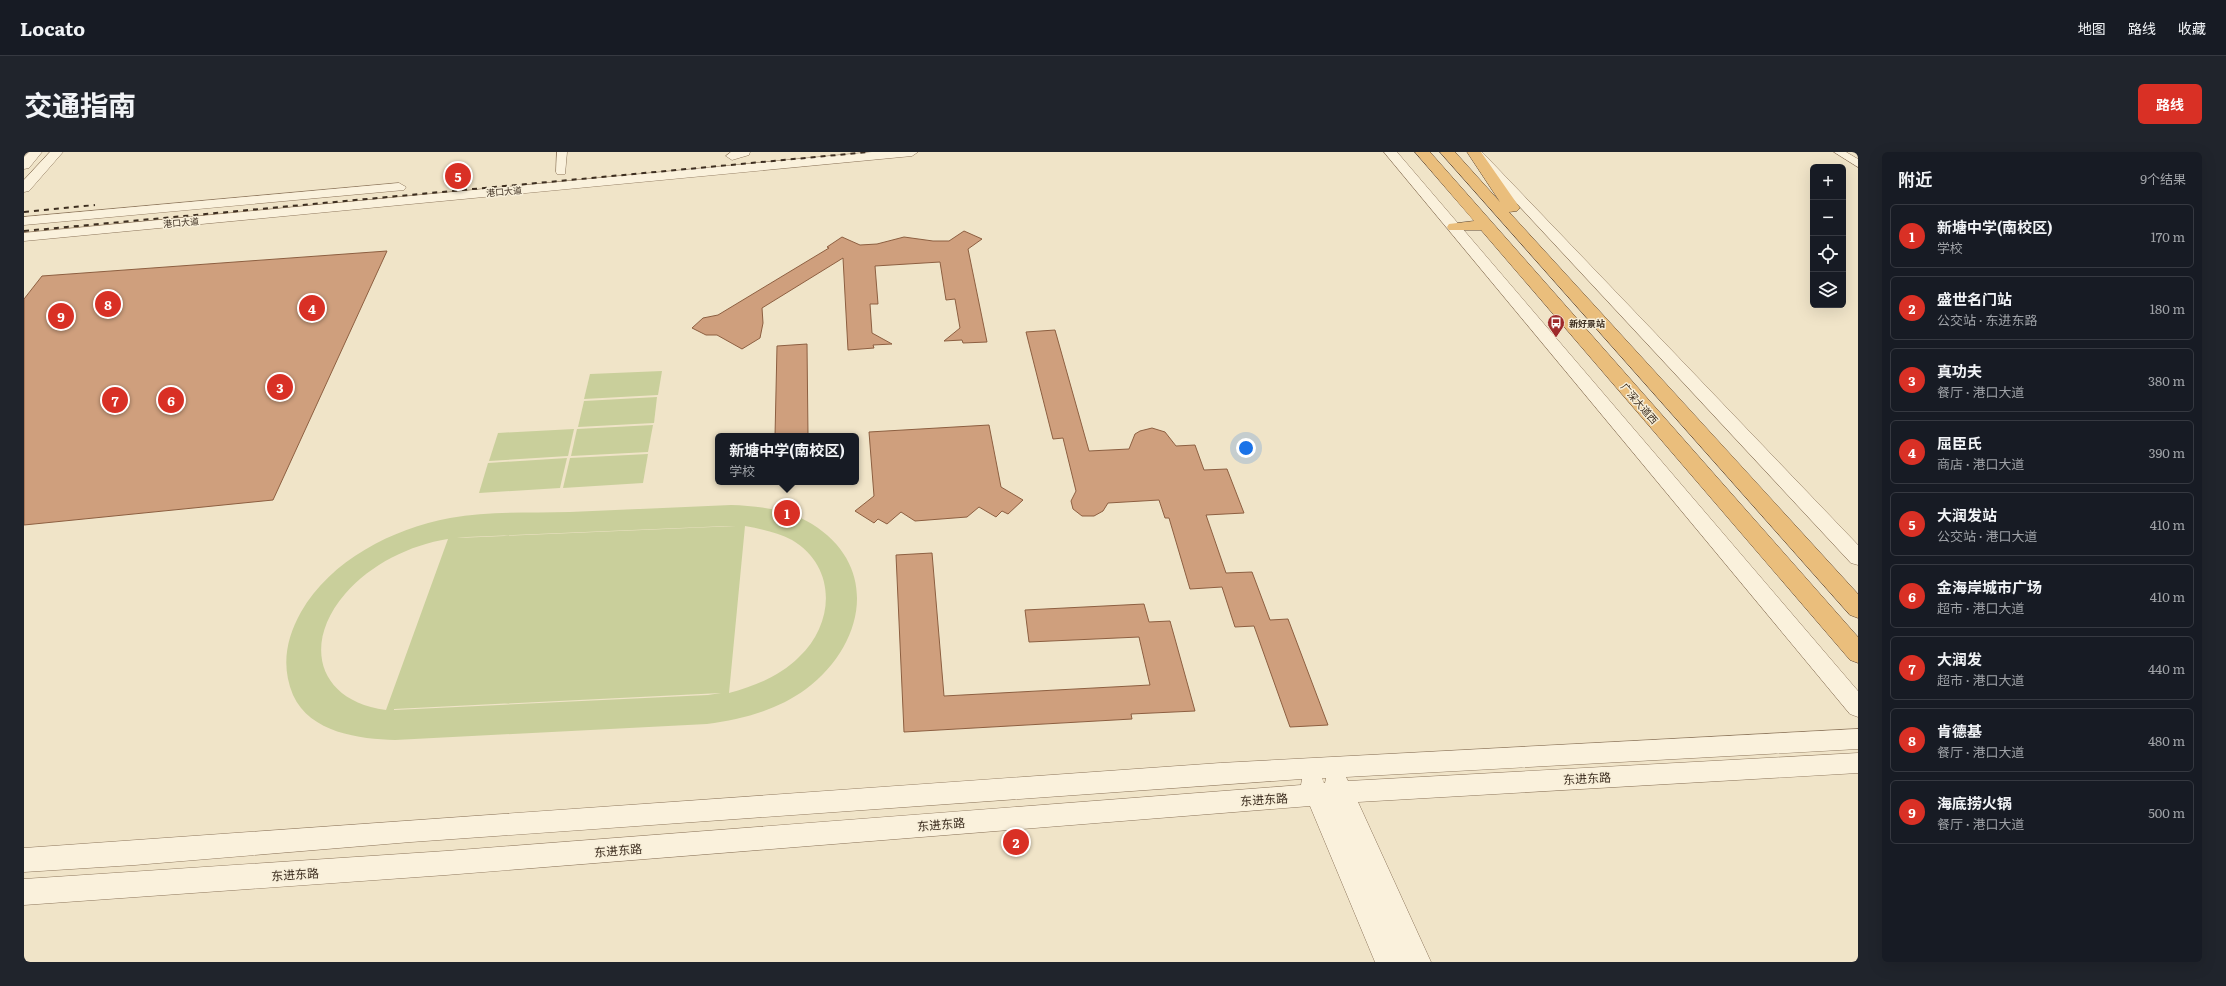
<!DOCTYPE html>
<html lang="zh">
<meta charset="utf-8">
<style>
body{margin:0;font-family:Literata,"Noto Sans SC",serif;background:#20242c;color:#f1f3f6}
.controls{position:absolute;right:12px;top:12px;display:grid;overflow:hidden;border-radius:6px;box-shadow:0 4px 16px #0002}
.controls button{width:36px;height:36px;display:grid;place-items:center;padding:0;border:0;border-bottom:1px solid #363941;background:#171b24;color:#f1f3f6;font:20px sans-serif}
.you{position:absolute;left:1222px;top:296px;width:14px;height:14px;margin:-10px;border:3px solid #fff;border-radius:50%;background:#1a73e8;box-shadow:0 0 0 6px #1a73e833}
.badge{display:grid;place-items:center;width:26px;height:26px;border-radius:50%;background:#d93025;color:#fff;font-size:13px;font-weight:700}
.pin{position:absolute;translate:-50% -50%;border:2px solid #fff;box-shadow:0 1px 4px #0006}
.popup{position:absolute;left:691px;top:281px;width:144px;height:52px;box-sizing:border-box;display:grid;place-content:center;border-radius:6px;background:#171b24;filter:drop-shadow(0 1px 3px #0005);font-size:13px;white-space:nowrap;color:#9ea1a6}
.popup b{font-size:15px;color:#f1f3f6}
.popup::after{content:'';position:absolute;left:50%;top:100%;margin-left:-8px;border:8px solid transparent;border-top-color:#171b24}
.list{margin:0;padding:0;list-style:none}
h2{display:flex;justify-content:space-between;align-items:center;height:52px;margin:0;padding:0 16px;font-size:17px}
h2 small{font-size:13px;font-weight:400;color:#9ea1a6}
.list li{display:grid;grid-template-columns:26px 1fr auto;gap:12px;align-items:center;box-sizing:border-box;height:64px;margin:0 8px 8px;padding:0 8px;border:1px solid #363941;border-radius:6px}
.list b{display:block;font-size:15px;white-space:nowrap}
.list p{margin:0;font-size:13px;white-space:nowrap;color:#9ea1a6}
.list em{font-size:13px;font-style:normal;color:#9ea1a6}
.icon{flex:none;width:22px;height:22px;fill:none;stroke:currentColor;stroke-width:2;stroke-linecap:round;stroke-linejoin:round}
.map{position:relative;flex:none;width:1834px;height:810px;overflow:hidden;border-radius:6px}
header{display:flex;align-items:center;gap:24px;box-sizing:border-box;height:56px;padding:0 20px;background:#171b24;border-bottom:1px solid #363941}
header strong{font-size:19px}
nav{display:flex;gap:22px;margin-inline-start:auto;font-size:14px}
.intro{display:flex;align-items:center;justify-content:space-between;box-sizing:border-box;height:96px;padding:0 24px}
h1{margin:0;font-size:28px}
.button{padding:10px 18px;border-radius:6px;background:#d93025;color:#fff;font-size:14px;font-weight:700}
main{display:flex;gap:24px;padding:0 24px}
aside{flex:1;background:#171b24;border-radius:6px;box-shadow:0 4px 16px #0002}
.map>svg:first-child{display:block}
.green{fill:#c9cf9b;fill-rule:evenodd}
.building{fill:#cf9f7d;stroke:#8d5f41}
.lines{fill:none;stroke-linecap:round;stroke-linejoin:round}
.minor-casing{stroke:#8d765c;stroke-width:1}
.tertiary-casing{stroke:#8d765c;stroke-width:1}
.trunk-casing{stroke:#5b4430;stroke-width:1}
.minor{fill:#faf1dc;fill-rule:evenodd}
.tertiary{fill:#faf1dc;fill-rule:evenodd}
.trunk{fill:#eabe7c;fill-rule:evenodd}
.rail{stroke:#3d2e20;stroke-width:2;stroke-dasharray:5 5;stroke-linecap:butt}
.labels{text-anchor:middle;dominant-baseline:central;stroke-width:3;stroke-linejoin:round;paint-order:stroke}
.far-street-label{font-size:9px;fill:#3d2e20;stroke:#f7eed8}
.far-poi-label{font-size:9px;font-weight:bold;fill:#3d2e20;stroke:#f7eed8;text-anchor:start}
.street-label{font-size:10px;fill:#3d2e20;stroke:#f7eed8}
.near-street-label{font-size:12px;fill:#3d2e20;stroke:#f7eed8}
</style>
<header>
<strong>Locato</strong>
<nav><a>地图</a><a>路线</a><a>收藏</a></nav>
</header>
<div class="intro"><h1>交通指南</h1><a class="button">路线</a></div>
<main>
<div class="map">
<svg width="1834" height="810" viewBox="0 0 1834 810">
<rect width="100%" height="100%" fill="#f0e4c8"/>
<g class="green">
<polygon points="638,219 634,243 560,247 566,222"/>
<polygon points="633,245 630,271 554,275 560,249"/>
<polygon points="629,273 624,300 547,304 553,277"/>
<polygon points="550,277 544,304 465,309 474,281"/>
<polygon points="624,302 619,331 539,336 546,306"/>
<polygon points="543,306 536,336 455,341 464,311"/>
<path d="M707,353C735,354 764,357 788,372C857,415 840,494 782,537C752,559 718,567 683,572L371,588C336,587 286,581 269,543C257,514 262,487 277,460C307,408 368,377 426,366C465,359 506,361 546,360C599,358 653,355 707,353ZM703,374H712L433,386L443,385ZM721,374C737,377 753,380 768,388C813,415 811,471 775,505C756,524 731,534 705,541ZM424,387L362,558C294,549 278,492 321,442C347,412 386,393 424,387ZM697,541L684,543L370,558V557Z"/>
</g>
<g class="building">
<polygon points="940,79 958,87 944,97 963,190 939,191 938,188 920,189 936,176 931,147 922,148 916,110 851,114 854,152 846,152 848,181 868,192 849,193 850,196 824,198 819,106 738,156 739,171 736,186 718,197 693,183 682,183 668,176 679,166 694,163 805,96 803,95 818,85 836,93 853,92 880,85 909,89 925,89"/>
<polygon points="363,99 249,348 0,373 0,147 18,124"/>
<polygon points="1031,178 1065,299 1105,297 1111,282 1116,279 1128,276 1141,280 1152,294 1171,293 1180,318 1203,317 1220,361 1182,363 1202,421 1228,420 1246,468 1264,467 1304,573 1266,575 1230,474 1211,475 1198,435 1166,437 1145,366 1141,366 1135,348 1084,351 1079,359 1070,364 1058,364 1049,357 1047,349 1052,339 1039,286 1029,287 1002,180"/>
<polygon points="783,192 784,284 751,284 753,194"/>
<polygon points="965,273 977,335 999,348 984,362 978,359 972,365 955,355 943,365 891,369 877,360 863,372 854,367 850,371 831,359 850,344 845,280"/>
<polygon points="908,401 920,544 1126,533 1115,485 1005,490 1001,458 1120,452 1125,470 1146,469 1171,559 1107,562 1108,567 880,580 872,403"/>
</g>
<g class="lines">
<defs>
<g id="minor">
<polygon points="533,0 543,0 541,22 533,22 532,20"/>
<polygon points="1810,0 1822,0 1834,7 1834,15"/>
</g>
<g id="tertiary">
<polygon points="5,0 18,0 5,16 0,17 0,5"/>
<polygon points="26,0 39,0 5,39 0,40 0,28"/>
<polygon points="707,0 726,0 725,3 708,8 702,4"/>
<polygon points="848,0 894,0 888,4 0,89 0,81"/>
<polygon points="1360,0 1373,0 1834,539 1834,565 1826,562"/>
<polygon points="1445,0 1458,0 1834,393 1834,413 1827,411"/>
<polygon points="375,31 382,35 380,38 0,73 0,65"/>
<path d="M1834,577V597L1322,625L1324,629L1834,601V621L1334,650L1407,810H1379L1310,652L1379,810H1351L1286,654L422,723L0,753V727L422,699L1277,633L1278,627L387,690L111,713L0,720V696L1196,611ZM1298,626H1302L1301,631H1300Z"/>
</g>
<g id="trunk">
<polygon points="1391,0 1406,0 1834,485 1834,511 1826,508 1457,78 1425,78 1423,75 1425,72 1450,69"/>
<polygon points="1416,0 1431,0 1476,50 1443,0 1457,0 1496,56 1493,59 1485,60 1834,442 1834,466 1826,463"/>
</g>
</defs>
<use href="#minor" class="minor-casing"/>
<use href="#tertiary" class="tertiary-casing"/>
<use href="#trunk" class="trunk-casing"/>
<use href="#minor" class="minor"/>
<use href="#tertiary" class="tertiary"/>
<use href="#trunk" class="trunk"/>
<g class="rail">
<polyline points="0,60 71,53"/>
<polyline points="0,79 845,0"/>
</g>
</g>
<defs>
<symbol id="bus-pin" viewBox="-11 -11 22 30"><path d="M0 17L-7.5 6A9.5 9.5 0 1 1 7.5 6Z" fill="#9e2a2b" stroke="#f7eed8"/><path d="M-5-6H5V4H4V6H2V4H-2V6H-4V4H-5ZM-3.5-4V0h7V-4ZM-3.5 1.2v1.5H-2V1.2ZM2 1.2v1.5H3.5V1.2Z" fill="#fff"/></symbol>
</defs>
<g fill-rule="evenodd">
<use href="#bus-pin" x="1522" y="161" width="20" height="27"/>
</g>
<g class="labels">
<g class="far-street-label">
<text transform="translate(480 39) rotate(-5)">港口大道</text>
<text transform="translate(157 70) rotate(-5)">港口大道</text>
</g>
<g class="far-poi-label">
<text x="1545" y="171">新好景站</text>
</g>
<g class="street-label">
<text transform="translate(1616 251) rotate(49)">广深大道西</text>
</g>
<g class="near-street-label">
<text transform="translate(1563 626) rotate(-3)">东进东路</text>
<text transform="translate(1240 647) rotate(-4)">东进东路</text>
<text transform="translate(917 672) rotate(-5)">东进东路</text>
<text transform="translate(594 698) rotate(-5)">东进东路</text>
<text transform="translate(271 722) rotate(-4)">东进东路</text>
</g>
</g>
</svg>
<div class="controls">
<button>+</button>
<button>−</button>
<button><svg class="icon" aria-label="locate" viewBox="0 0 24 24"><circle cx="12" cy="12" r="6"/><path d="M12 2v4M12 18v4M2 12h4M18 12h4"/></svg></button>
<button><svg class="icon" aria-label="layers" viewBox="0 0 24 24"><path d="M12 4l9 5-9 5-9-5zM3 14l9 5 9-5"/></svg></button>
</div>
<div class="you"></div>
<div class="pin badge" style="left:763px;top:361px">1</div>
<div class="popup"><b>新塘中学(南校区)</b>学校</div>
<div class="pin badge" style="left:992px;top:690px">2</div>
<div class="pin badge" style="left:256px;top:235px">3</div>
<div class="pin badge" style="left:288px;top:156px">4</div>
<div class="pin badge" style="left:434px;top:24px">5</div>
<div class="pin badge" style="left:147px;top:248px">6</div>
<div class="pin badge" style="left:91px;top:248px">7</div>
<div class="pin badge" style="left:84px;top:152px">8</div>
<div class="pin badge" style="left:37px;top:164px">9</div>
</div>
<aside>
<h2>附近<small>9个结果</small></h2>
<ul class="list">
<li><span class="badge">1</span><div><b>新塘中学(南校区)</b><p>学校</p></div><em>170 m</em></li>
<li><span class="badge">2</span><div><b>盛世名门站</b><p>公交站 · 东进东路</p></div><em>180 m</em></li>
<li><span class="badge">3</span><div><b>真功夫</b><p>餐厅 · 港口大道</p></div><em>380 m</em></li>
<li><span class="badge">4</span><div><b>屈臣氏</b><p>商店 · 港口大道</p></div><em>390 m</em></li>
<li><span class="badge">5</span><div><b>大润发站</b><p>公交站 · 港口大道</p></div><em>410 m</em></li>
<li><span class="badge">6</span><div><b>金海岸城市广场</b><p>超市 · 港口大道</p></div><em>410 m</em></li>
<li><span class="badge">7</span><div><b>大润发</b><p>超市 · 港口大道</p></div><em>440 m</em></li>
<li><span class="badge">8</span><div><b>肯德基</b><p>餐厅 · 港口大道</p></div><em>480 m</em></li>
<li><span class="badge">9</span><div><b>海底捞火锅</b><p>餐厅 · 港口大道</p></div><em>500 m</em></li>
</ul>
</aside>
</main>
